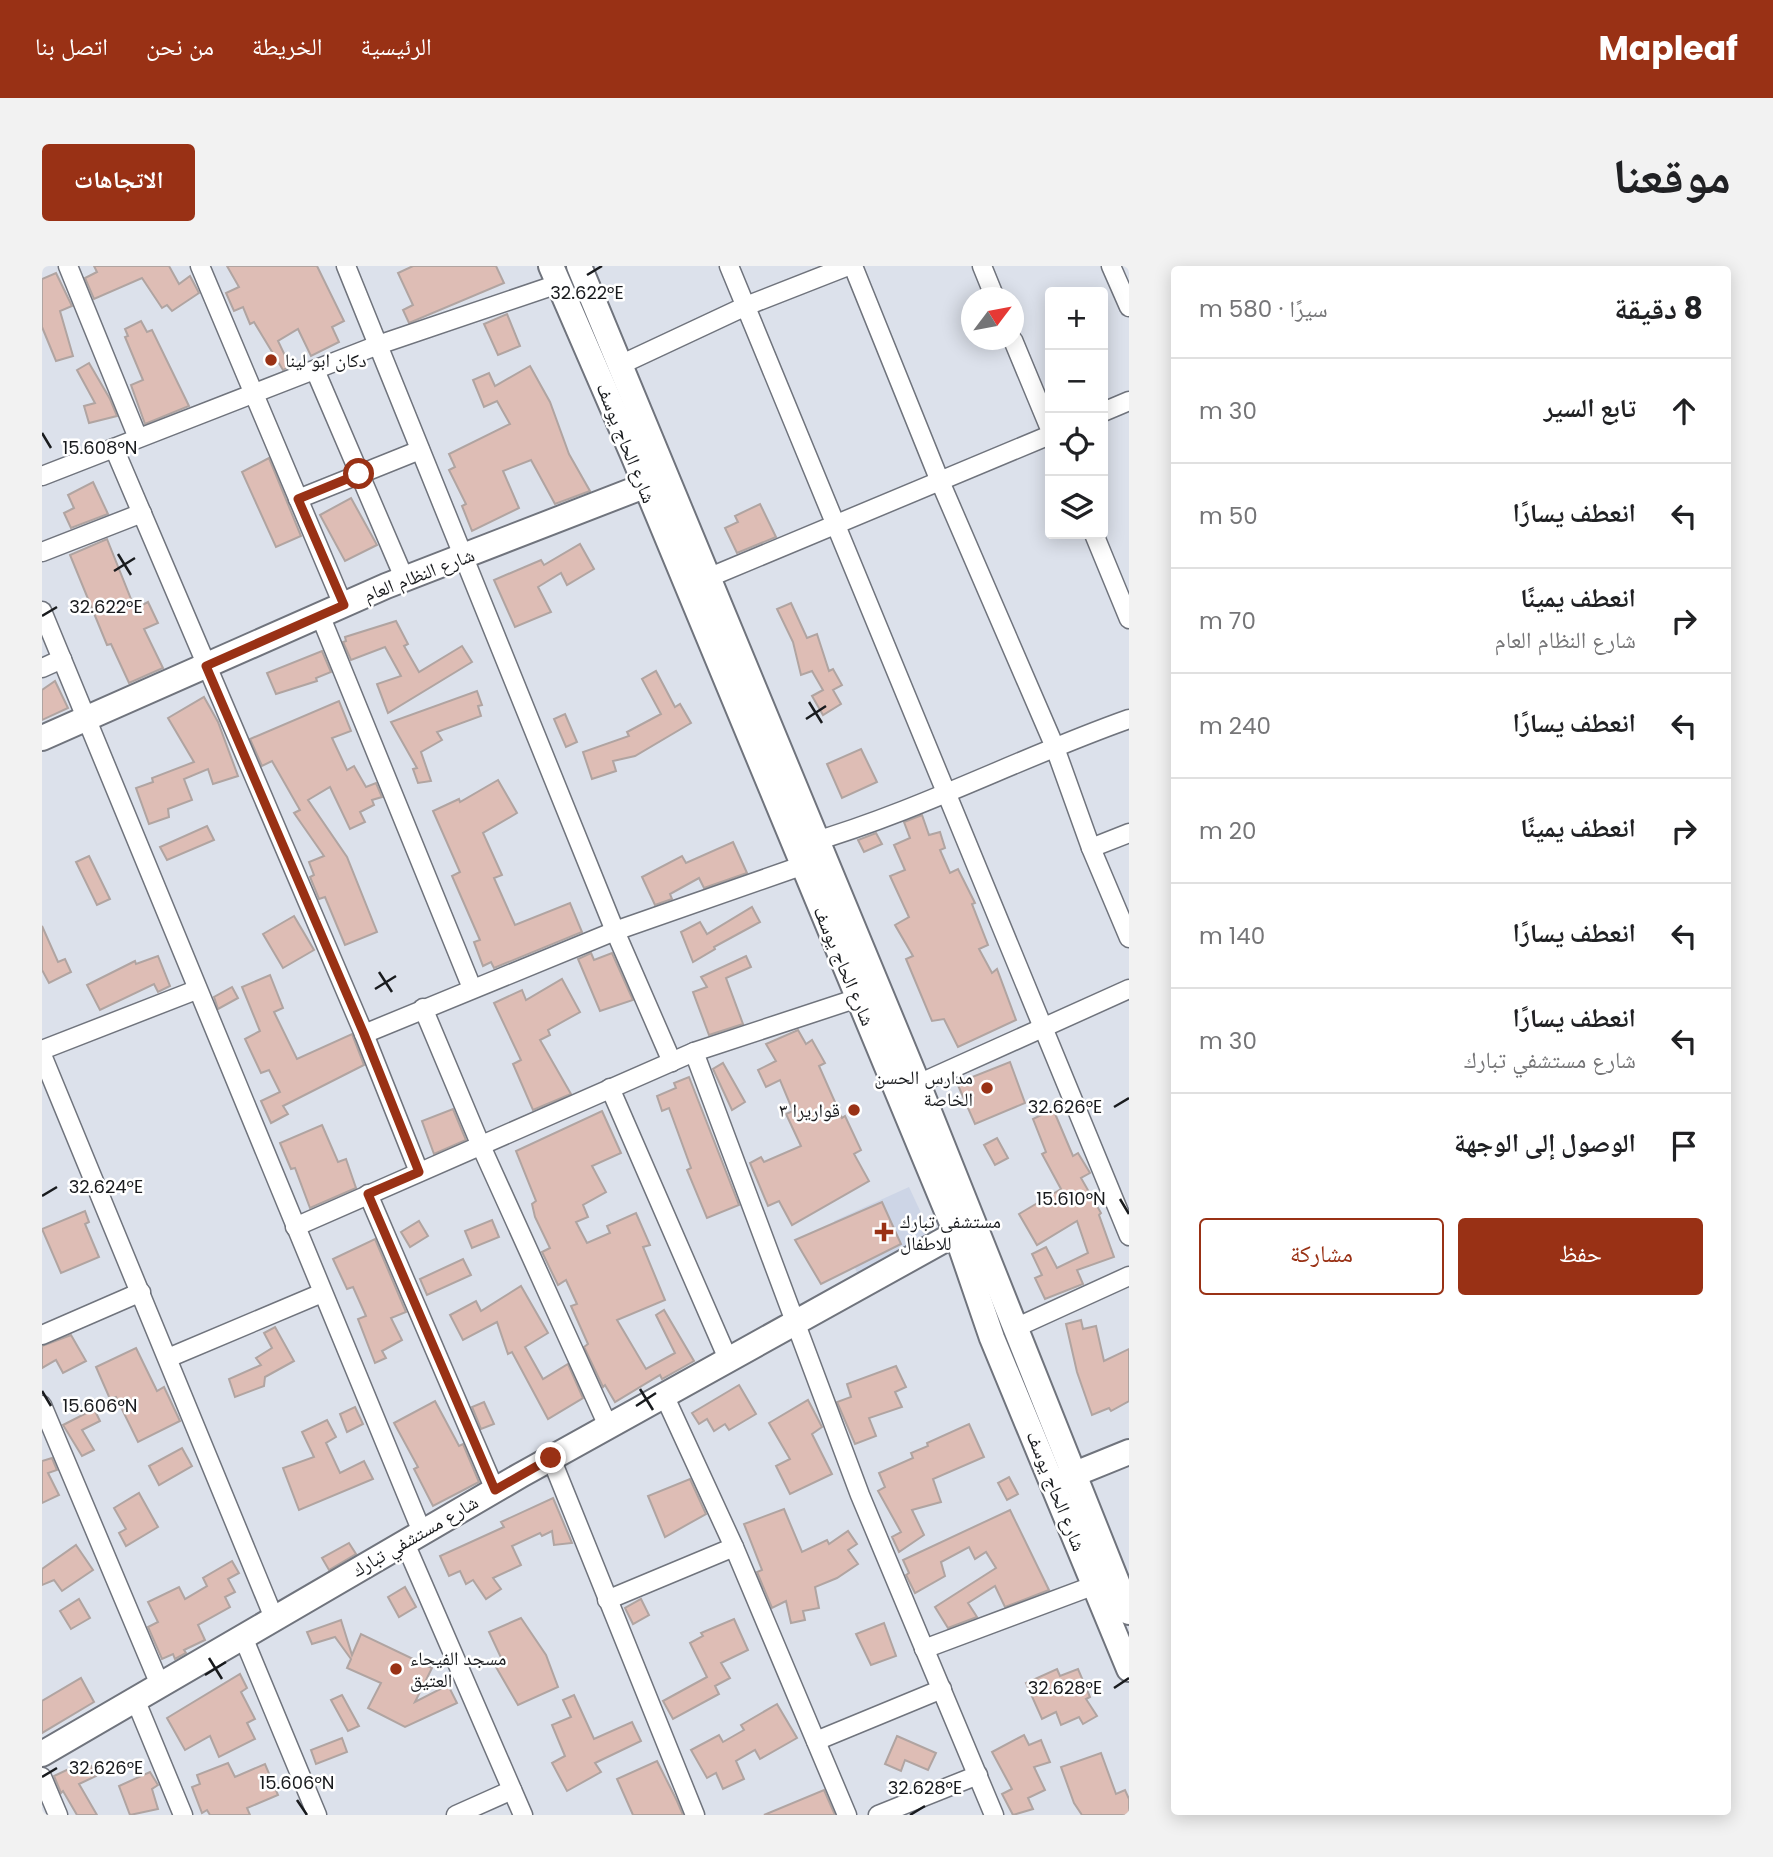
<!DOCTYPE html>
<html lang="ar">
<meta charset="utf-8">
<style>
body{margin:0;font-family:Poppins,"Noto Naskh Arabic",sans-serif;background:#f2f2f2;color:#202124;direction:rtl}
.controls{position:absolute;right:21px;top:21px;display:grid;overflow:hidden;border-radius:7px;box-shadow:0 4px 18px #0003}
.controls button{width:63px;height:63px;display:grid;place-items:center;padding:0;border:0;border-bottom:2px solid #e0e0e0;background:#fff;color:#202124;font:35px sans-serif}
.compass{position:absolute;left:919px;top:21px;width:63px;height:63px;border-radius:50%;background:#fff;box-shadow:0 4px 18px #0003;rotate:58deg}
.stop{position:absolute;width:21px;height:21px;margin:-16px;border:5px solid #993115;border-radius:50%;background:#fff}
.stop.end{background:#993115;border-color:#fff;box-shadow:0 2px 7px #0008}
.list{margin:0;padding:0;list-style:none}
h2{display:flex;justify-content:space-between;align-items:center;height:91px;margin:0;padding:0 28px;font-size:30px}
h2 small{font-size:23px;font-weight:400;color:#757577}
.list li{display:grid;grid-template-columns:46px 1fr auto;gap:21px;align-items:center;box-sizing:border-box;height:105px;padding:0 28px;border-top:2px solid #e0e0e0}
.list b{display:block;font-size:26px;white-space:nowrap}
.list p{margin:0;font-size:23px;white-space:nowrap;color:#757577}
.list em{font-size:23px;font-style:normal;color:#757577}
.actions{display:flex;gap:14px;padding:21px 28px}
.actions a{flex:1;padding:16px 0;border:2px solid #993115;border-radius:7px;text-align:center;font-size:24px;color:#993115}
.actions .main{background:#993115;color:#fff}
.icon{flex:none;width:38px;height:38px;fill:none;stroke:currentColor;stroke-width:2;stroke-linecap:round;stroke-linejoin:round}
.map{position:relative;flex:none;width:1087px;height:1549px;overflow:hidden;direction:ltr;border-radius:7px}
header{display:flex;align-items:center;gap:42px;box-sizing:border-box;height:98px;padding:0 35px;background:#993115;color:#fff}
header strong{font-size:33px}
nav{display:flex;gap:38px;margin-inline-start:auto;font-size:24px}
.intro{display:flex;align-items:center;justify-content:space-between;box-sizing:border-box;height:168px;padding:0 42px}
h1{margin:0;font-size:49px}
.button{padding:18px 32px;border-radius:7px;background:#993115;color:#fff;font-size:24px;font-weight:700}
main{display:flex;gap:42px;padding:0 42px}
aside{flex:1;background:#fff;border-radius:7px;box-shadow:0 4px 18px #0003}
.map>svg:first-child{display:block}
.built{fill:#cdd5e6}
.building{fill:#debdb5;stroke:#b0a4a1;stroke-width:2}
.lines{fill:none;stroke-linecap:round;stroke-linejoin:round}
.street-casing{stroke:#70747d;stroke-width:21}
.secondary-casing{stroke:#70747d;stroke-width:28}
.street{stroke:#fff;stroke-width:18}
.secondary{stroke:#fff;stroke-width:24}
.route{stroke:#993115;stroke-width:9}
.ticks{fill:none;stroke:#191b1e;stroke-width:2.5}
.poi-dot{fill:#993115;stroke:#fff;stroke-width:2.5}
.labels{text-anchor:middle;dominant-baseline:central;stroke-width:5;stroke-linejoin:round;paint-order:stroke}
.poi-label{font-size:19px;fill:#191b1e;stroke:#fff;text-anchor:start}
.street-label{font-size:19px;fill:#191b1e;stroke:#fff}
.ticks-label{font-size:18px;text-anchor:middle;fill:#191b1e;stroke:#fff;stroke-width:5;stroke-linejoin:round;paint-order:stroke}
</style>
<header>
<strong>Mapleaf</strong>
<nav><a>الرئيسية</a><a>الخريطة</a><a>من نحن</a><a>اتصل بنا</a></nav>
</header>
<div class="intro"><h1>موقعنا</h1><a class="button">الاتجاهات</a></div>
<main>
<aside>
<h2>8 دقيقة<small>سيرًا · 580 m</small></h2>
<ul class="list">
<li><svg class="icon" aria-label="ahead" viewBox="0 0 24 24"><path d="M12 20V5M6 11l6-6 6 6"/></svg><div><b>تابع السير</b></div><em>30 m</em></li>
<li><svg class="icon" aria-label="left" viewBox="0 0 24 24"><path d="M17 20v-9H6M10 6l-5 5 5 5"/></svg><div><b>انعطف يسارًا</b></div><em>50 m</em></li>
<li><svg class="icon" aria-label="right" viewBox="0 0 24 24"><path d="M7 20v-9h11M14 6l5 5-5 5"/></svg><div><b>انعطف يمينًا</b><p>شارع النظام العام</p></div><em>70 m</em></li>
<li><svg class="icon" aria-label="left" viewBox="0 0 24 24"><path d="M17 20v-9H6M10 6l-5 5 5 5"/></svg><div><b>انعطف يسارًا</b></div><em>240 m</em></li>
<li><svg class="icon" aria-label="right" viewBox="0 0 24 24"><path d="M7 20v-9h11M14 6l5 5-5 5"/></svg><div><b>انعطف يمينًا</b></div><em>20 m</em></li>
<li><svg class="icon" aria-label="left" viewBox="0 0 24 24"><path d="M17 20v-9H6M10 6l-5 5 5 5"/></svg><div><b>انعطف يسارًا</b></div><em>140 m</em></li>
<li><svg class="icon" aria-label="left" viewBox="0 0 24 24"><path d="M17 20v-9H6M10 6l-5 5 5 5"/></svg><div><b>انعطف يسارًا</b><p>شارع مستشفي تبارك</p></div><em>30 m</em></li>
<li><svg class="icon" aria-label="arrive" viewBox="0 0 24 24"><path d="M6 21V4h12l-3 4 3 4H6"/></svg><div><b>الوصول إلى الوجهة</b></div></li>
</ul>
<div class="actions"><a class="main">حفظ</a><a>مشاركة</a></div>
</aside>
<div class="map">
<svg width="1087" height="1549" viewBox="0 0 1087 1549">
<rect width="100%" height="100%" fill="#dce1eb"/>
<polygon class="built" points="867,921 893,977 817,1011 792,955"/>
<g class="building">
<polygon points="52,0 127,0 137,18 148,10 157,27 130,45 125,39 120,42 100,12 52,33 43,12 55,6"/>
<polygon points="185,0 275,0 302,55 290,61 297,76 269,90 256,63 236,75 248,100 241,104 212,56 208,58 201,41 192,45 184,27 197,21"/>
<polygon points="371,0 454,0 462,17 367,57 361,44 371,39 356,7"/>
<polygon points="14,7 30,40 18,45 31,90 14,95 0,61 0,13"/>
<polygon points="465,48 478,80 456,89 442,58"/>
<polygon points="99,55 105,66 110,64 147,140 103,158 89,119 101,114 83,71 86,70 83,63"/>
<polygon points="47,97 68,133 75,150 47,157 42,140 53,137 35,104"/>
<polygon points="488,100 508,136 527,188 548,225 513,238 489,194 461,205 477,242 430,265 420,240 424,238 407,204 413,201 407,188 468,158 455,135 442,141 431,114 447,107 453,120"/>
<polygon points="227,192 259,270 234,281 200,206"/>
<polygon points="51,216 66,248 29,262 22,247 32,242 26,229"/>
<polygon points="309,232 335,279 303,295 278,249"/>
<polygon points="718,238 734,271 695,287 683,262 696,256 693,250"/>
<polygon points="65,273 93,343 106,336 116,357 102,363 121,402 87,417 69,378 65,379 28,289"/>
<polygon points="538,278 552,303 525,319 519,307 496,321 509,346 473,361 452,314 499,294 502,299"/>
<polygon points="749,337 765,372 775,368 787,405 791,403 800,419 791,424 799,438 781,449 770,430 781,424 770,405 759,409 751,376 735,343"/>
<polygon points="354,355 366,378 362,380 377,406 420,380 430,396 346,447 335,418 359,410 343,381 309,394 301,376 304,375 303,371"/>
<polygon points="280,385 289,406 274,412 275,415 234,428 225,407"/>
<polygon points="614,405 633,441 638,438 649,457 593,490 571,495 574,505 550,513 541,486 587,470 585,466 619,448 600,413"/>
<polygon points="13,415 26,442 0,454 0,424"/>
<polygon points="435,425 440,439 436,440 439,450 395,466 400,474 379,486 389,515 376,517 371,503 375,502 349,456"/>
<polygon points="162,431 176,456 196,510 171,518 166,503 142,513 150,534 126,543 127,551 107,558 94,522 111,516 110,512 152,496 126,452"/>
<polygon points="297,435 309,465 290,472 305,504 312,500 324,521 334,517 340,531 330,534 332,539 318,546 323,556 308,563 288,521 266,534 305,591 335,666 303,679 283,631 277,633 268,611 272,609 267,596 282,590 252,547 258,544 230,495 220,500 208,473"/>
<polygon points="523,448 535,476 524,481 512,453"/>
<polygon points="819,483 835,516 800,532 785,498"/>
<polygon points="456,514 475,547 441,567 460,609 452,612 473,659 528,637 540,666 452,702 449,696 441,700 432,676 438,674 410,610 418,606 391,545 417,533 418,536"/>
<polygon points="880,549 887,569 898,566 903,582 898,584 908,607 916,603 933,637 930,638 946,679 937,683 950,707 955,703 974,754 916,781 902,753 890,755 864,693 871,690 853,659 867,651 848,610 863,604 852,579 868,572 862,556"/>
<polygon points="165,560 172,574 125,594 118,581"/>
<polygon points="834,567 840,578 822,586 816,574"/>
<polygon points="691,576 705,607 662,622 657,612 628,628 630,633 613,639 600,611 640,590 644,597"/>
<polygon points="47,590 68,633 55,639 34,596"/>
<polygon points="710,641 718,656 672,681 673,683 651,696 639,666 658,656 665,668"/>
<polygon points="252,650 272,684 241,702 221,668"/>
<polygon points="0,660 16,696 23,693 29,706 7,717 0,704"/>
<polygon points="549,687 552,694 570,687 591,734 558,745 536,693"/>
<polygon points="116,690 128,720 116,726 112,718 58,744 45,719 93,695 94,698"/>
<polygon points="704,690 709,701 684,712 701,758 667,769 651,726 665,721 659,711"/>
<polygon points="228,709 241,742 232,746 255,793 310,768 322,799 241,840 246,848 229,857 219,835 238,826 227,804 219,807 203,773 218,765 200,721"/>
<polygon points="520,713 538,746 506,764 508,769 498,774 529,828 491,844 471,798 479,794 452,737 480,724 484,734"/>
<polygon points="190,721 196,732 176,743 172,731"/>
<polygon points="756,764 764,778 770,774 783,797 777,800 800,852 803,850 819,884 812,888 827,915 750,959 737,935 726,940 708,897 719,891 722,896 759,880 744,848 751,845 738,814 724,821 716,804 734,795 724,778"/>
<polygon points="968,796 983,837 933,858 915,817"/>
<polygon points="681,797 703,836 690,844 671,803"/>
<polygon points="647,811 697,939 665,952 645,904 649,902 627,842 620,845 615,830 634,822 632,817"/>
<polygon points="411,843 424,874 392,888 380,855"/>
<polygon points="1011,843 1031,890 1036,887 1048,907 1039,912 1059,947 1057,949 1072,991 1035,1004 1041,1018 1003,1033 993,1012 1000,1009 990,988 1004,981 1015,1002 1046,987 1035,955 995,979 977,948 1019,923 1000,888 1004,886 991,853"/>
<polygon points="560,845 579,887 550,900 564,926 541,939 546,951 534,956 545,977 568,967 565,960 594,947 608,979 601,981 623,1034 575,1054 604,1103 633,1087 614,1049 622,1044 652,1095 620,1113 618,1109 573,1136 563,1119 561,1121 542,1081 546,1078 529,1040 535,1038 524,1014 516,1019 500,986 508,982 493,951 490,938 494,935 474,885"/>
<polygon points="280,859 296,896 304,893 314,922 268,942 253,902 249,903 238,877"/>
<polygon points="955,872 966,892 953,899 942,879"/>
<polygon points="840,936 859,978 779,1018 753,974"/>
<polygon points="43,945 47,956 43,958 57,991 19,1007 0,963"/>
<polygon points="450,954 457,971 430,982 423,965"/>
<polygon points="377,955 386,970 368,981 359,966"/>
<polygon points="333,973 364,1046 349,1052 360,1074 340,1085 344,1092 333,1097 316,1053 324,1050 311,1021 305,1023 291,993"/>
<polygon points="421,993 429,1009 385,1029 378,1013"/>
<polygon points="479,1020 506,1067 483,1081 501,1113 526,1098 541,1132 506,1153 470,1086 466,1088 455,1056 421,1074 408,1049 434,1035 439,1045"/>
<polygon points="1039,1054 1041,1063 1054,1060 1062,1095 1087,1083 1087,1135 1069,1145 1067,1142 1050,1149 1035,1106 1024,1058"/>
<polygon points="233,1061 252,1095 223,1111 222,1120 193,1131 187,1113 219,1099 214,1092 230,1082 222,1067"/>
<polygon points="29,1069 44,1095 21,1107 14,1094 0,1102 0,1080"/>
<polygon points="94,1082 115,1125 122,1121 138,1155 96,1176 74,1131 68,1133 54,1101"/>
<polygon points="854,1100 864,1121 853,1126 860,1141 827,1152 834,1170 813,1178 795,1136 809,1131 805,1118"/>
<polygon points="697,1119 714,1148 687,1164 683,1158 672,1165 665,1153 657,1158 650,1147"/>
<polygon points="766,1134 780,1161 770,1168 790,1208 748,1228 734,1200 748,1193 727,1157"/>
<polygon points="393,1135 417,1180 421,1178 437,1216 391,1240 372,1203 376,1201 352,1157"/>
<polygon points="442,1136 452,1158 439,1163 430,1141"/>
<polygon points="313,1141 321,1158 305,1166 298,1148"/>
<polygon points="52,1143 58,1155 40,1164 52,1184 40,1190 21,1159"/>
<polygon points="285,1154 294,1171 284,1177 298,1207 322,1195 331,1213 257,1244 241,1202 272,1191 260,1166"/>
<polygon points="927,1158 942,1191 891,1213 899,1236 870,1244 882,1269 857,1286 850,1271 859,1266 836,1225 843,1221 837,1207 871,1192 869,1187 886,1180 885,1177"/>
<polygon points="140,1182 150,1200 117,1219 107,1200"/>
<polygon points="10,1192 15,1204 6,1207 17,1229 0,1237 0,1195"/>
<polygon points="967,1211 976,1228 965,1234 956,1217"/>
<polygon points="648,1213 664,1248 623,1271 606,1230"/>
<polygon points="97,1227 116,1261 84,1280 77,1267 84,1263 72,1242"/>
<polygon points="511,1232 530,1277 512,1279 510,1265 500,1270 498,1267 470,1280 479,1299 451,1312 459,1323 444,1333 431,1314 424,1318 418,1305 407,1310 398,1290 462,1261 459,1256"/>
<polygon points="742,1243 760,1286 785,1274 787,1278 806,1265 815,1278 806,1284 816,1298 795,1312 773,1321 777,1342 761,1345 763,1354 749,1357 744,1335 730,1342 715,1306 720,1304 702,1258"/>
<polygon points="968,1244 1007,1324 963,1341 953,1320 926,1337 935,1351 906,1362 893,1341 954,1302 944,1286 933,1293 927,1281 899,1296 903,1310 873,1327 864,1309 867,1307 861,1294"/>
<polygon points="307,1277 314,1288 287,1304 280,1292"/>
<polygon points="34,1279 51,1304 20,1325 12,1314 0,1319 0,1303"/>
<polygon points="190,1295 197,1307 186,1313 193,1326 183,1331 188,1341 156,1359 163,1374 142,1384 144,1387 133,1393 131,1388 120,1393 106,1361 116,1356 106,1336 137,1321 143,1333 165,1320 161,1312"/>
<polygon points="363,1321 374,1341 357,1351 346,1331"/>
<polygon points="37,1333 48,1352 29,1363 18,1345"/>
<polygon points="599,1333 607,1349 591,1358 583,1342"/>
<polygon points="479,1352 504,1389 516,1421 476,1439 454,1401 462,1398 447,1366"/>
<polygon points="692,1353 706,1384 679,1397 688,1412 673,1420 677,1428 631,1453 621,1435 665,1411 648,1377 661,1370 659,1367"/>
<polygon points="299,1354 310,1389 319,1368 390,1402 373,1436 406,1419 415,1437 363,1461 326,1442 339,1417 305,1402 309,1393 293,1371 270,1378 265,1366"/>
<polygon points="842,1357 854,1390 829,1399 814,1368"/>
<polygon points="1015,1403 1018,1410 1036,1403 1048,1431 1044,1433 1055,1450 1041,1458 1037,1451 1019,1459 1014,1446 1000,1453 984,1417"/>
<polygon points="198,1408 205,1422 199,1426 213,1453 205,1457 213,1473 177,1491 168,1470 143,1484 125,1452"/>
<polygon points="39,1412 52,1436 0,1467 0,1435"/>
<polygon points="300,1429 317,1460 306,1465 289,1434"/>
<polygon points="532,1429 552,1473 590,1456 599,1475 553,1497 559,1506 525,1525 510,1497 523,1490 510,1459 529,1451 521,1434"/>
<polygon points="735,1438 755,1472 718,1493 713,1484 694,1495 702,1513 681,1523 674,1507 665,1512 649,1484 677,1469 681,1476 702,1464 699,1459"/>
<polygon points="982,1469 987,1479 999,1474 1008,1496 992,1501 1003,1524 986,1532 991,1543 971,1549 960,1528 970,1523 950,1486"/>
<polygon points="855,1470 894,1487 886,1504 863,1494 859,1505 843,1498"/>
<polygon points="300,1472 305,1486 274,1498 269,1484"/>
<polygon points="1059,1487 1074,1528 1083,1524 1087,1533 1087,1549 1040,1549 1032,1537 1019,1501"/>
<polygon points="615,1495 635,1535 641,1549 591,1549 575,1513"/>
<polygon points="186,1497 193,1511 223,1498 236,1529 205,1542 208,1549 168,1549 165,1544 160,1547 150,1521 158,1518 155,1509"/>
<polygon points="33,1500 36,1505 49,1500 54,1510 37,1518 55,1549 35,1549 21,1525 19,1527 12,1510"/>
<polygon points="108,1506 116,1519 110,1523 116,1543 88,1549 77,1520"/>
<polygon points="782,1524 793,1549 722,1549"/>
</g>
<g class="lines">
<defs>
<g id="street">
<polyline points="26,0 96,172"/>
<polyline points="158,0 301,339"/>
<polyline points="304,0 573,665 630,796"/>
<polyline points="687,0 1087,970"/>
<polyline points="811,0 897,213 1012,479 1049,582 1087,672"/>
<polyline points="940,0 953,32"/>
<polyline points="1069,0 1087,41"/>
<polyline points="971,74 1008,163"/>
<polyline points="578,99 704,40 806,0"/>
<polyline points="273,104 363,314"/>
<polyline points="1061,146 1087,135"/>
<polyline points="72,182 322,768 377,906"/>
<polyline points="0,210 336,79 516,18"/>
<polyline points="256,233 378,184"/>
<polyline points="1052,268 1087,353"/>
<polyline points="0,286 100,247"/>
<polyline points="668,311 1008,169"/>
<polyline points="0,345 380,1266"/>
<polyline points="278,349 430,722"/>
<polyline points="0,402 20,393"/>
<path d="M767,577C877,545 979,491 1087,453"/>
<polyline points="1049,582 1087,567"/>
<polyline points="381,742 439,880 566,1160"/>
<polyline points="322,768 573,665 759,600"/>
<polyline points="0,784 154,724"/>
<polyline points="652,786 818,1229 952,1549"/>
<polyline points="0,789 232,1352"/>
<polyline points="876,818 1087,723"/>
<polyline points="568,822 686,1093"/>
<polyline points="326,928 453,1224"/>
<polyline points="253,961 652,786 828,728"/>
<polyline points="973,1062 1087,1010"/>
<polyline points="0,1069 99,1026"/>
<polyline points="126,1092 280,1027"/>
<polyline points="622,1129 692,1281 805,1549"/>
<polyline points="0,1139 118,1419"/>
<polyline points="509,1192 653,1549"/>
<polyline points="363,1277 481,1549"/>
<polyline points="565,1334 692,1281"/>
<polyline points="201,1371 275,1549"/>
<polyline points="882,1383 1053,1319"/>
<polyline points="93,1433 141,1549"/>
<polyline points="774,1475 900,1423"/>
<polyline points="0,1511 16,1549"/>
<polyline points="414,1549 470,1524"/>
<polyline points="836,1549 936,1509"/>
</g>
<g id="secondary">
<polyline points="509,0 591,189 914,967 950,1072 1087,1403"/>
<polyline points="537,0 876,818 1087,1346"/>
<polyline points="0,472 344,320 602,220"/>
<polyline points="1018,1214 1087,1186"/>
<polyline points="0,1488 479,1209 929,959"/>
</g>
</defs>
<use href="#street" class="street-casing"/>
<use href="#secondary" class="secondary-casing"/>
<use href="#street" class="street"/>
<use href="#secondary" class="secondary"/>
</g>
<g class="lines">
<polyline class="route" points="317,208 256,233 302,339 164,400 322,768 377,906 326,928 453,1224 509,1192"/>
</g>
<path class="ticks" d="M545,9L560,0M0,167L9,182M76,288L89,309M72,305L93,292M0,350L15,341M767,436L780,457M764,453L784,440M337,706L350,726M333,723L354,710M1072,841L1087,832M0,930L15,921M1078,933L1087,948M598,1123L611,1144M0,1125L9,1140M594,1140L614,1127M167,1392L180,1413M163,1409L184,1396M1072,1422L1087,1412M0,1511L15,1502M255,1534L265,1549M868,1549L883,1540"/>
<g class="poi-dot">
<circle cx="229" cy="94" r="7"/>
<circle cx="945" cy="822" r="7"/>
<circle cx="812" cy="844" r="7"/>
<path d="M838.5 955.5h7v7h7v7h-7v7h-7v-7h-7v-7h7z"/>
<circle cx="354" cy="1403" r="7"/>
</g>
<g class="labels">
<g class="poi-label">
<text x="243" y="94">دكان ابو لينا</text>
<text x="931" y="811" text-anchor="end">مدارس الحسن<tspan x="931" dy="22">الخاصة</tspan></text>
<text x="798" y="844" text-anchor="end">قواريرا ٣</text>
<text x="858" y="955">مستشفى تبارك<tspan x="858" dy="22">للاطفال</tspan></text>
<text x="368" y="1392">مسجد الفيحاء<tspan x="368" dy="22">العتيق</tspan></text>
</g>
<g class="street-label">
<text transform="translate(584 177) rotate(68)">شارع الحاج يوسف</text>
<text transform="translate(377 309) rotate(-21)">شارع النظام العام</text>
<text transform="translate(802 700) rotate(67)">شارع الحاج يوسف</text>
<text transform="translate(1014 1225) rotate(68)">شارع الحاج يوسف</text>
<text transform="translate(373 1270) rotate(-30)">شارع مستشفي تبارك</text>
</g>
</g>
<g class="ticks-label">
<text x="545" y="33">32.622°E</text>
<text x="58" y="188">15.608°N</text>
<text x="64" y="347">32.622°E</text>
<text x="1023" y="847">32.626°E</text>
<text x="64" y="927">32.624°E</text>
<text x="1029" y="939">15.610°N</text>
<text x="58" y="1146">15.606°N</text>
<text x="1023" y="1428">32.628°E</text>
<text x="64" y="1508">32.626°E</text>
<text x="255" y="1523">15.606°N</text>
<text x="883" y="1528">32.628°E</text>
</g>
</svg>
<div class="controls">
<button>+</button>
<button>−</button>
<button><svg class="icon" aria-label="locate" viewBox="0 0 24 24"><circle cx="12" cy="12" r="6"/><path d="M12 2v4M12 18v4M2 12h4M18 12h4"/></svg></button>
<button><svg class="icon" aria-label="layers" viewBox="0 0 24 24"><path d="M12 4l9 5-9 5-9-5zM3 14l9 5 9-5"/></svg></button>
</div>
<svg class="compass" viewBox="-18 -18 36 36"><path d="M0-13l5 13h-10z" fill="#e53935"/><path d="M0 13l5-13h-10z" fill="#757577"/></svg>
<div class="stop" style="left:317px;top:208px"></div>
<div class="stop end" style="left:509px;top:1192px"></div>
</div>
</main>
